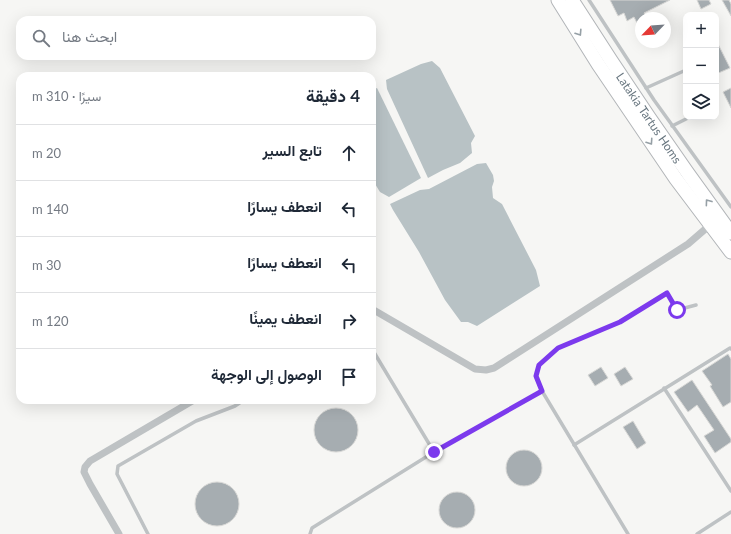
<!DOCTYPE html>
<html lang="ar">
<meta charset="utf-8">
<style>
body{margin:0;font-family:Lato,Vazirmatn,sans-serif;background:#f2f2f3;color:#1f2937;direction:rtl}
.controls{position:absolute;right:12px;top:12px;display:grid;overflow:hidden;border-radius:8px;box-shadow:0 4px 16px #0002}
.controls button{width:36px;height:36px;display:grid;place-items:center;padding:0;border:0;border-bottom:1px solid #e0e1e3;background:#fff;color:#1f2937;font:20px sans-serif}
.compass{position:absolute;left:635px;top:12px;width:36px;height:36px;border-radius:50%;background:#fff;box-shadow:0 4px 16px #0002;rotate:245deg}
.stop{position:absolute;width:12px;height:12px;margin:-9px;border:3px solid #7c3aed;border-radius:50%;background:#fff}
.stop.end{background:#7c3aed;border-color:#fff;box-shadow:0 1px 4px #0008}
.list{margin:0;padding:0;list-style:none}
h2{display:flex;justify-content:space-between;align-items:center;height:52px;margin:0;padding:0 16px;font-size:17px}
h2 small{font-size:13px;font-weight:400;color:#747a83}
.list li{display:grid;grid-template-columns:26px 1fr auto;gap:12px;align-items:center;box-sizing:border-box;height:56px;padding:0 16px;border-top:1px solid #e0e1e3}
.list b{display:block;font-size:15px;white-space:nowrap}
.list em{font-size:13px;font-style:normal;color:#747a83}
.icon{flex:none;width:22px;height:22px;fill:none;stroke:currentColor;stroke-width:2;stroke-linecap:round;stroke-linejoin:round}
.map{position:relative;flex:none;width:731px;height:534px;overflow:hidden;direction:ltr}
.search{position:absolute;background:#fff;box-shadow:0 4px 16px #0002;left:16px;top:16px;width:360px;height:44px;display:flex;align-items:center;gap:10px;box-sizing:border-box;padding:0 14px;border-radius:12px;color:#747a83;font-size:15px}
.panel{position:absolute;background:#fff;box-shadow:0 4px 16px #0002;left:16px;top:72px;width:360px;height:332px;border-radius:12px;direction:rtl}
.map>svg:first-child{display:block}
.water{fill:#b8c2c5}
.building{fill:#a6adb1;stroke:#d8d8d6}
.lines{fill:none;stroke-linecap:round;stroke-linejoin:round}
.motorway-casing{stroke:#b2b5b8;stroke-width:15}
.service{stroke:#bec2c4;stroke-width:3.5}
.minor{stroke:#bec2c4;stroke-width:7}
.motorway{stroke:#fff;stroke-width:13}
.oneway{stroke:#96a0a6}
.route{stroke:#7c3aed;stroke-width:5}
.labels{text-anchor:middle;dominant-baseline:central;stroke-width:4;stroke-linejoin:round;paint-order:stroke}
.street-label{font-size:12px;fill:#697780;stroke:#fff}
</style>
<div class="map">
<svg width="731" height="534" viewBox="0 0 731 534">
<rect width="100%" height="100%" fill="#f6f6f4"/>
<g class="water">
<polygon points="432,61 440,68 475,136 471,143 472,153 460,163 443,170 428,178 387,89 386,80 421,64"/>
<polygon points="377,88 421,178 389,197 380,192 372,179 372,90"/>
<polygon points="486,163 493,175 494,181 492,187 493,198 502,204 536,270 540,286 477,326 468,322 461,322 445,300 419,252 393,210 390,204 420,190 429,189 477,164"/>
</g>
<g class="building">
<polygon points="610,0 670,0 644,13 647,18 641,18 641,31 634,17 627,21 624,13 618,16"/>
<polygon points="697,0 709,0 711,4 701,9"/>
<polygon points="722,0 729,0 731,4 731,16"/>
<polygon points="716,40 730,68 716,74"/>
<polygon points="731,88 731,108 723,92"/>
<polygon points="728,354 731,359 731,402 723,407 710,386 712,385 702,371"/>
<polygon points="601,367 608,378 595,386 588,375"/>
<polygon points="625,367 633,379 621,386 614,374"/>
<polygon points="692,380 731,439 731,442 715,453 704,436 714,430 697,405 688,412 674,392"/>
<circle cx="336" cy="430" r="22"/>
<polygon points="633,421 646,443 637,449 623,427"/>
<circle cx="524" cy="468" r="18"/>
<circle cx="217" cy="504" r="22"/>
<circle cx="457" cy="510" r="18"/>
</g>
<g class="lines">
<defs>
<g id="motorway">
<polyline points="558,0 598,64 676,179 731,252"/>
<path d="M572,0C622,79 675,157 731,233"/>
</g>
</defs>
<use href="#motorway" class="motorway-casing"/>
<g class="service">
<polyline points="589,0 654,100 731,207"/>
<polyline points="646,88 686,70"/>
<polyline points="672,126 690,117"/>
<polyline points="372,349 434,452"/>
<polyline points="664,388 731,491"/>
<polyline points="574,445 730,348 731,349"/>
<polyline points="148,534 117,474 118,466 196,421 235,406 244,400"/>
<polyline points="310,534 312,528 434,452 542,391"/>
<polyline points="628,534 542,391 536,377 539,365 558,348 620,322 667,293 677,310 696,305"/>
<polyline points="697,534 731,512"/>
</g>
<g class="minor">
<polyline points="372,309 475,369 486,370 494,368 688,244 710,225"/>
<polyline points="119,534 90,484 84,472 85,467 90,461 194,400"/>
</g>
<use href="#motorway" class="motorway"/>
</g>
<defs><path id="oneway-chevron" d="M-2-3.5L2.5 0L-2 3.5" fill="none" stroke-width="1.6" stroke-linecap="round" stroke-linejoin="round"/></defs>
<g class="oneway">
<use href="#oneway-chevron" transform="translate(579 33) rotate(57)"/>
<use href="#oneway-chevron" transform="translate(650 142) rotate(56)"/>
<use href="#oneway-chevron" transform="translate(708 202) rotate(-126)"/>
</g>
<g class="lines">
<polyline class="route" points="434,452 542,391 536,376 539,365 558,348 620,322 667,293 677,310"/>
</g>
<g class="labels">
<g class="street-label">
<text transform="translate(649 118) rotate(56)">Latakia Tartus Homs</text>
</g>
</g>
</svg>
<div class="controls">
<button>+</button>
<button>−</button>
<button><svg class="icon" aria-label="layers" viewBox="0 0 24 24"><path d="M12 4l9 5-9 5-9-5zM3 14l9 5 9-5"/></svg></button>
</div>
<svg class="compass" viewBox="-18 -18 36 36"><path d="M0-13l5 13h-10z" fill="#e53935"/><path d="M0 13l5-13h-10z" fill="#747a83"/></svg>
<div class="stop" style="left:677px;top:310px"></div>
<div class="stop end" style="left:434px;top:452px"></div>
<div class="search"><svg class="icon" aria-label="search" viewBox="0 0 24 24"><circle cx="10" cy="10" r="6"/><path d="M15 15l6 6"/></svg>ابحث هنا</div>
<section class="panel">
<h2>4 دقيقة<small>سيرًا · 310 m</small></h2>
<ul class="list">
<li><svg class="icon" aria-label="ahead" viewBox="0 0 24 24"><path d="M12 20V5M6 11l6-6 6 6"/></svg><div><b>تابع السير</b></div><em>20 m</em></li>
<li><svg class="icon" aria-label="left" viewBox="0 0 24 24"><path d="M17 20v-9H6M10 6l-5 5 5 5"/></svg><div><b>انعطف يسارًا</b></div><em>140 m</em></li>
<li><svg class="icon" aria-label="left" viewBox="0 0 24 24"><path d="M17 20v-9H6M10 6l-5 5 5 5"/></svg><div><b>انعطف يسارًا</b></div><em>30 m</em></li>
<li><svg class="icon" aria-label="right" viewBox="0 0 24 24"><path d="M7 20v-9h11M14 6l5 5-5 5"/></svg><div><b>انعطف يمينًا</b></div><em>120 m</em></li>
<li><svg class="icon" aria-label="arrive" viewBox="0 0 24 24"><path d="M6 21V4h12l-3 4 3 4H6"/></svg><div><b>الوصول إلى الوجهة</b></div></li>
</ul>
</section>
</div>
